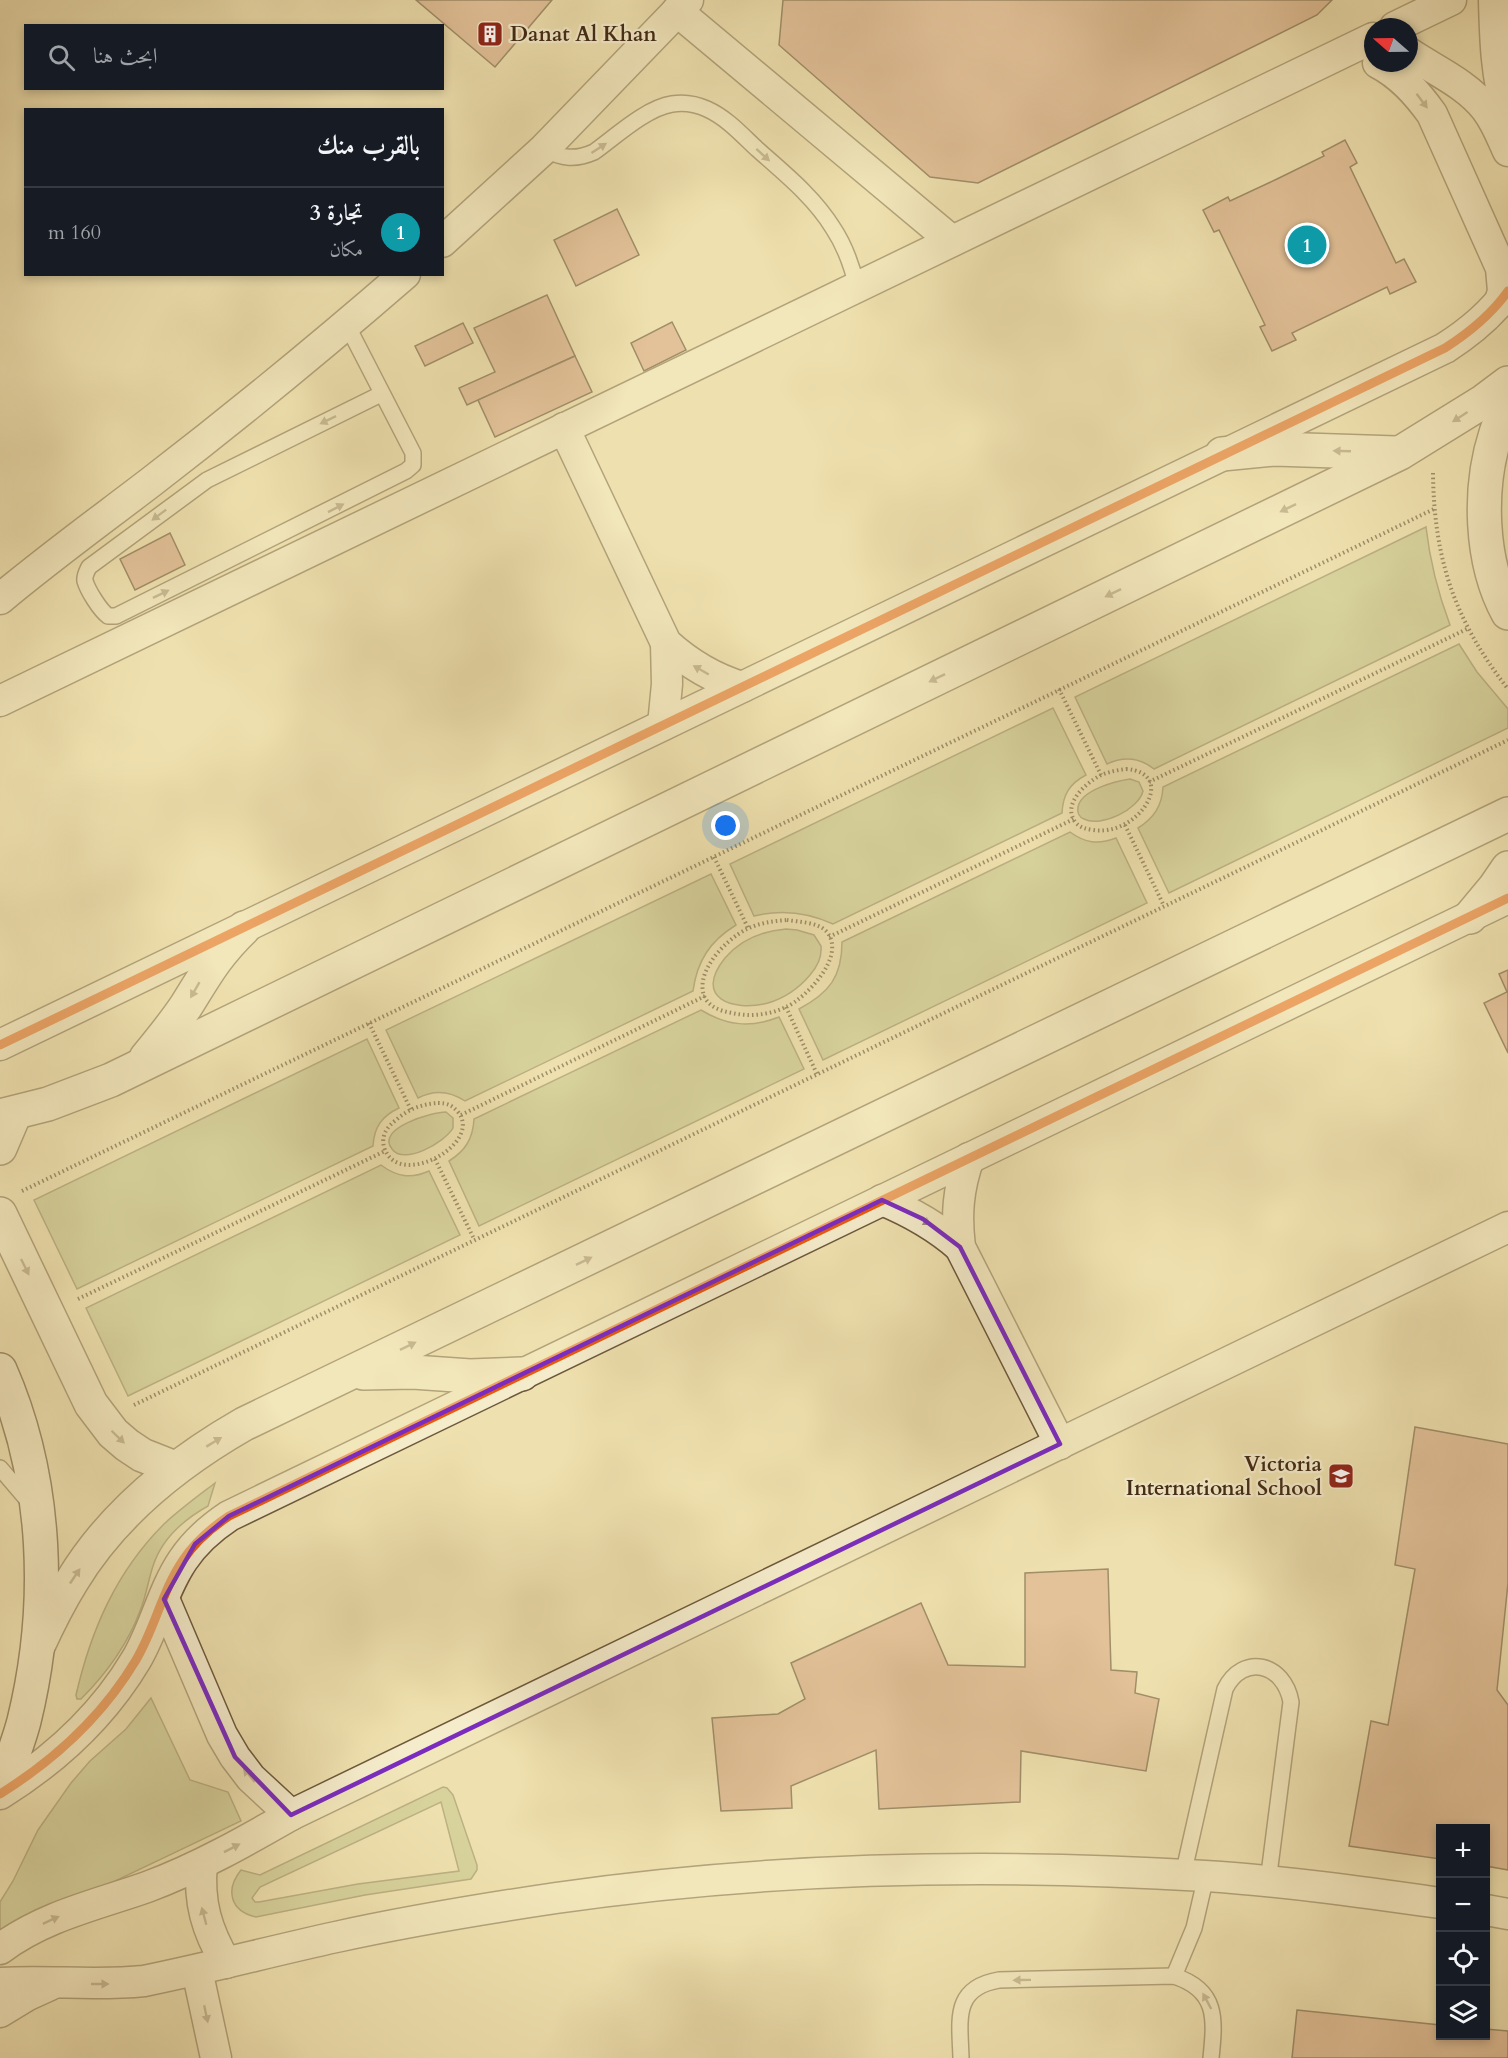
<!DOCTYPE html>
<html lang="ar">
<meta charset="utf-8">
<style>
body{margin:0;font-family:Cardo,Amiri,serif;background:#20242c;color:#f1f3f6;direction:rtl}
.controls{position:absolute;right:18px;bottom:18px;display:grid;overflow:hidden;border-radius:0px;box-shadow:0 3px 9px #0003}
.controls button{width:54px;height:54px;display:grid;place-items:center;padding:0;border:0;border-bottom:2px solid #363941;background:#171b24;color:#f1f3f6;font:30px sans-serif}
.compass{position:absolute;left:1364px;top:18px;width:54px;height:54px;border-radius:50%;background:#171b24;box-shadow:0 3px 9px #0003;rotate:290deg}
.you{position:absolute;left:726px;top:826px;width:21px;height:21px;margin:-15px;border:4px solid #fff;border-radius:50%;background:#1a73e8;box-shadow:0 0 0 9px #1a73e833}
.badge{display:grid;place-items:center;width:39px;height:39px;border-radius:50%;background:#7c3aed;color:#fff;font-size:20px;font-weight:700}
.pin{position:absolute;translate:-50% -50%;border:3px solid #fff;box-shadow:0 2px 6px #0006}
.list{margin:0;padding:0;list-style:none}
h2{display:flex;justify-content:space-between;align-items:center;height:78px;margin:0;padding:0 24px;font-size:26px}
h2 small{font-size:20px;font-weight:400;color:#9ea1a6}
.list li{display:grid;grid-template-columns:39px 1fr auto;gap:18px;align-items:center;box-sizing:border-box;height:90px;padding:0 24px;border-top:2px solid #363941}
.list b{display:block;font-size:22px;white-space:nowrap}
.list p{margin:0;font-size:20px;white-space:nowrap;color:#9ea1a6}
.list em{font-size:20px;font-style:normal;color:#9ea1a6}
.icon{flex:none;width:33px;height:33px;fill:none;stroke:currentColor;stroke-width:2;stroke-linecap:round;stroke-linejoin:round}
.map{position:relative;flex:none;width:1508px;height:2058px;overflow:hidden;direction:ltr}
.search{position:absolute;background:#171b24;box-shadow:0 3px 9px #0003;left:24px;top:24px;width:420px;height:66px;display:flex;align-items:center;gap:15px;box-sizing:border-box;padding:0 21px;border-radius:0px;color:#9ea1a6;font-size:22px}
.panel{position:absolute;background:#171b24;box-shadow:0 3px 9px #0003;left:24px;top:108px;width:420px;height:168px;border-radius:0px;direction:rtl}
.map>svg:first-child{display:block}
.green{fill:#bdc288;stroke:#80764e;stroke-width:1.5;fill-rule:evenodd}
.building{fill:#d49c7e;stroke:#422a14;stroke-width:1.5}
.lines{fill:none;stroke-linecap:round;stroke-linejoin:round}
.service-casing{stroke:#6d583b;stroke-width:18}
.minor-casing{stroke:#6d583b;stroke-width:33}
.tertiary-casing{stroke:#6d583b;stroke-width:36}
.secondary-casing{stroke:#422a14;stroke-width:36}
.path{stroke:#422a14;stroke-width:4;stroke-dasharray:1.5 3;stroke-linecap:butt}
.service{stroke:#f5eccb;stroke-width:15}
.minor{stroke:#f5eccb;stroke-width:30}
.tertiary{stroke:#f5eccb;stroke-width:33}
.secondary{stroke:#f5eccb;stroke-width:33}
.cycleway-casing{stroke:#f5eccb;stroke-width:13}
.cycleway{stroke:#e8590c;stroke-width:9}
.oneway{fill:#9c8b70}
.marked{fill:none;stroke:#7b2cbf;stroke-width:4.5;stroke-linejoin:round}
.labels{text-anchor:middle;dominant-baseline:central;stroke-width:4.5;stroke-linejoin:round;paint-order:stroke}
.poi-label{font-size:21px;font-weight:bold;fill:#422a14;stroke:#f5eccb;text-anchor:start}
</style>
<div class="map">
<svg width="1508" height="2058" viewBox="0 0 1508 2058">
<rect width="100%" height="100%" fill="#efe1af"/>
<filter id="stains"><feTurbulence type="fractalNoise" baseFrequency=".00333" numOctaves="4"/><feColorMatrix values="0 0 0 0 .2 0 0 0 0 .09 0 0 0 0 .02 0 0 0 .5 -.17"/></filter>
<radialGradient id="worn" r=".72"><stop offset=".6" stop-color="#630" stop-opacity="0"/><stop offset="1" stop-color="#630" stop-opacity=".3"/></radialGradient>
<g class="green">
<path d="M1426,527C1430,562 1438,593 1450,625L1154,769C1139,757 1124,756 1107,764L1075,697Z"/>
<path d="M1459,644L1477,672L1508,709V728L1169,893L1138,828C1154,818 1162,806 1163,787Z"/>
<path d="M1053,708L1086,775C1069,784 1063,795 1062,813L833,924C807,912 782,909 754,916L730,864Z"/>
<path d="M1130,779L1139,782L1143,791C1139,809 1101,828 1084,819C1079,817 1077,812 1078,807C1081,790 1116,781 1130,779Z"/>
<path d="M1070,832C1085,843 1098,845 1116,838L1147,903L823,1060L799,1009C829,993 842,977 842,942Z"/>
<path d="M711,874L736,925C710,941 697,961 693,991L465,1101C450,1091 435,1089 418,1098L386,1030Z"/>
<path d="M786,929L797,930L814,935L821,946C822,957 817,967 810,975C799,988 785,998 768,1003C732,1012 693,998 725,958C741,939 762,931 786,929Z"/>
<path d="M701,1010C727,1026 751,1028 779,1017L804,1069L479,1226L449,1161C465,1151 473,1139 474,1119Z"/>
<path d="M367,1039L399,1108C382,1116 374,1127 373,1146L77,1289L34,1200Z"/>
<path d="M446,1112L453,1118V1128C445,1142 404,1166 392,1149C375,1128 433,1112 446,1112Z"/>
<path d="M381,1165C397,1177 411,1179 429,1171L460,1235L128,1396L86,1308Z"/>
<path d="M215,1483L208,1506C183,1520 162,1538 153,1566C148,1581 146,1597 140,1611C127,1646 107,1673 81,1699H77L76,1695C91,1630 116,1572 164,1524C180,1509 198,1496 215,1483Z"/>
<polygon points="151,1698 190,1780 228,1792 241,1821 0,1936 0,1902 13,1881 38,1830 71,1783 90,1761 126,1729"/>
<path d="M443,1787L447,1788L453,1795L477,1865V1870L471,1879L365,1895L256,1917C230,1911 225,1890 241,1870L260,1875ZM441,1802L459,1871L358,1884L259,1902H255L252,1898L260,1887Z"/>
</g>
<g class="building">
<polygon points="416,0 552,0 495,67"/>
<polygon points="783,0 1332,0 1317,15 978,183 930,177 779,45"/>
<polygon points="1345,140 1357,163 1350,167 1396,263 1404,259 1416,282 1390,294 1387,287 1292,333 1296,340 1272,351 1260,327 1265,325 1219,230 1214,232 1203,210 1228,197 1230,201 1277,179 1324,156 1322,152"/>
<polygon points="617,209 639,255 576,286 554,240"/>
<polygon points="547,295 575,356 467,405 459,388 495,372 474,328"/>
<polygon points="672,322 686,350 644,371 631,343"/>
<polygon points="463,323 473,343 425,366 415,346"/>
<polygon points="575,356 592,392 495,437 478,400"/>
<polygon points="170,533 185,565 135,590 120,559"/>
<polygon points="1508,970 1508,1053 1484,1003 1507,992 1499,974"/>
<polygon points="1415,1427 1508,1444 1508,1583 1497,1690 1508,1705 1508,1870 1486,1866 1486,1828 1440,1828 1440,1859 1349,1846 1371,1721 1388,1725 1415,1569 1395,1565"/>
<polygon points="1108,1569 1111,1670 1137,1672 1135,1693 1159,1699 1146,1771 1021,1751 1020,1802 879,1809 876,1750 791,1786 792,1808 721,1811 712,1718 778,1714 805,1699 791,1663 921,1603 948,1665 1025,1667 1025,1573"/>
<polygon points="1297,2010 1440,2025 1440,2036 1486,2036 1486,2029 1508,2031 1508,2058 1292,2058"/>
</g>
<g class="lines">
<defs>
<g id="service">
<path d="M544,149C562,159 576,160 594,152C615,137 646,108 672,104C684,102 696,104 707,109C727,118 742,135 757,149C784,173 814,197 833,228C845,246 852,266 857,287"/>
<path d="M347,325L413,453V465L406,471L116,616H108C100,610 88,591 85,581C84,576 87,571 89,567L207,480L381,394"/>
<polyline points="0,1468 30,1503"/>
<path d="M1183,1875L1225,1689C1243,1653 1284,1663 1291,1702L1268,1882"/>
<polyline points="1174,1976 1194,1928 1206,1876"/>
<path d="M961,2058C960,2021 952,1988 999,1980L1174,1976C1218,1990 1215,2019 1211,2058"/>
</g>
<g id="minor">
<path d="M1494,0C1495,40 1496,77 1508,115"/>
<polyline points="677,11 952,241"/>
<polyline points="1395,27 1451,0"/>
<path d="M1409,53C1434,70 1467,84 1486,109C1496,122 1501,136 1508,151"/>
<path d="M1378,63C1401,75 1417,93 1432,114L1501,268L1503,291L1500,302"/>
<polyline points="442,242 544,149 688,0"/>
<path d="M564,428L666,643C689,664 712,678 742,687"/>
<path d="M0,599C49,558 100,521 151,482C238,415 322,346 405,274"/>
<polyline points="0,701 1373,38"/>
<polyline points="663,725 667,684 666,643"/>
<path d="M0,1045L1445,348C1470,332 1491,315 1508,291"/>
<path d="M969,1158C958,1189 956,1215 960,1247L1060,1444"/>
<path d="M882,1200C911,1212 936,1226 960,1247"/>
<polyline points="164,1599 222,1735 235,1757 251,1778 291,1815"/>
<path d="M0,1794C56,1759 102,1717 136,1660C155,1628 162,1591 183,1560C195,1542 211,1528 229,1516L1508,898"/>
<path d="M202,1864C198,1902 207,1931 226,1963"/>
<polyline points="1486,1910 1508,1914"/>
<path d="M0,1949C44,1916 96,1905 147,1887C198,1868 244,1842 291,1815L1508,1227"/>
<polyline points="197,1970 216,2058"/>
<path d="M0,1983C48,1980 96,1986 144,1981C208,1968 272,1951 336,1937C409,1921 482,1909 556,1898C771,1867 989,1863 1205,1876C1284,1881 1362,1892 1440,1903"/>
<polyline points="0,2012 28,1995 50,1985"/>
</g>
<g id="tertiary">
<path d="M1508,404C1504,413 1499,423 1496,433C1478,488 1480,562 1508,613"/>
<polyline points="1222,454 1275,449 1396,453"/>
<polyline points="1470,917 1495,887 1508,868"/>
<path d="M146,1058C160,1041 174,1024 186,1006C206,974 216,955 244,928"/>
<polyline points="0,1116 48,1104 111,1080 1400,453 1484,401 1508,383"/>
<polyline points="0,1148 15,1113"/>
<polyline points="0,1214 91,1404 113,1433 127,1445 142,1455 175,1468"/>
<polyline points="363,1373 413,1372 470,1376 522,1374"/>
<path d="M38,1646C48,1624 59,1602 72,1581C113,1513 176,1463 244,1424L1508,814"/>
</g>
<path id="secondary" d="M0,1370C48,1479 52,1607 24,1721C18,1744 9,1767 0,1790"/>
</defs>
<use href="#service" class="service-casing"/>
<use href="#minor" class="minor-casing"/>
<use href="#tertiary" class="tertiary-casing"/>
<use href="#secondary" class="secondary-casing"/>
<g class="path">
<path d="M1433,473C1434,560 1455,621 1508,689"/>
<polyline points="1059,689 1101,775"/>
<path d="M1126,769C1179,773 1139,837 1093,830C1086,829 1081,828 1076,823C1061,805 1085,784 1099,776C1108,772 1117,770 1126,769Z"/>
<polyline points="1149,782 1467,629"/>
<polyline points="1125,825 1164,906"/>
<polyline points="714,857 748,928"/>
<path d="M787,920C799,922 817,922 826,931C848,955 806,998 786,1007C769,1015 750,1017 732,1013C721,1011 711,1008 705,998C693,973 726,939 747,929C759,923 773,921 787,920Z"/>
<polyline points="829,937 1074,819"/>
<polyline points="786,1007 817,1074"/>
<polyline points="369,1023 411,1110"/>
<path d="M438,1103C447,1103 452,1105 458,1112C484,1144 397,1191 384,1147C381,1135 387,1127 396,1120C408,1109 422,1104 438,1103Z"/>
<polyline points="461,1115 705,996"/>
<polyline points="435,1159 474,1239"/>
<polyline points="22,1191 1434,509"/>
<polyline points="78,1299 385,1151"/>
<polyline points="134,1405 1508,740"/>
</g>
<use href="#service" class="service"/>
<use href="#minor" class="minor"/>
<use href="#tertiary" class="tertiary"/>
<use href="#secondary" class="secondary"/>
<defs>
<g id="cycleway">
<path d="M0,1045L1445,348C1470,332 1491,315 1508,291"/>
<path d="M0,1794C56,1759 102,1717 136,1660C155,1628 162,1591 183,1560C195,1542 211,1528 229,1516L1508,898"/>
</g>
</defs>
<use href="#cycleway" class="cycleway-casing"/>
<use href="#cycleway" class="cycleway"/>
</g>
<defs><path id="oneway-solid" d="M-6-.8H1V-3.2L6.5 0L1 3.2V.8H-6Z" transform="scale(1.5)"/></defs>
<g class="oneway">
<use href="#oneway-solid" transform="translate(1422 101) rotate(53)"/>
<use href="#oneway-solid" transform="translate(599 148) rotate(-33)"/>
<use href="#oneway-solid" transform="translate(763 155) rotate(42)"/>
<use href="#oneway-solid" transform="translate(1460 417) rotate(147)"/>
<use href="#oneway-solid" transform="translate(328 420) rotate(154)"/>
<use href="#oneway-solid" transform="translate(1342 451) rotate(-178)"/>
<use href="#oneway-solid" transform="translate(336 508) rotate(-27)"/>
<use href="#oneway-solid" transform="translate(1288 508) rotate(154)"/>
<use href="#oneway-solid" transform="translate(159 515) rotate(143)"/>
<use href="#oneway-solid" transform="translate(1113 593) rotate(154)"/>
<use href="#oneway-solid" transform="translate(161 594) rotate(-26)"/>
<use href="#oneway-solid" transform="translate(701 670) rotate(-150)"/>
<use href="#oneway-solid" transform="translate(937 678) rotate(154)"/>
<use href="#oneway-solid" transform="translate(195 990) rotate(120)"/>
<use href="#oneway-solid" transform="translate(923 1220) rotate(31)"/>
<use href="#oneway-solid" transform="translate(584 1261) rotate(-26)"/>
<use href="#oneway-solid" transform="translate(25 1267) rotate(64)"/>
<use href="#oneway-solid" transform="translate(408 1346) rotate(-26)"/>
<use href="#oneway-solid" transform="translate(118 1437) rotate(44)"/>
<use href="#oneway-solid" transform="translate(214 1442) rotate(-31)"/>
<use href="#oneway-solid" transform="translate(75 1576) rotate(-56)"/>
<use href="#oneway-solid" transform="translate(249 1775) rotate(-130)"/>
<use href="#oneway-solid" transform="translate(232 1848) rotate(-27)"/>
<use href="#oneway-solid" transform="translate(204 1916) rotate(-105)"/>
<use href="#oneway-solid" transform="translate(51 1920) rotate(-25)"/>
<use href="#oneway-solid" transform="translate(1022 1980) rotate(179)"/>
<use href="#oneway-solid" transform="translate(100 1984)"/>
<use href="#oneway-solid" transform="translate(1207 2001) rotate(-118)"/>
<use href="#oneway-solid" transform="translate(206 2014) rotate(78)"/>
</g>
<path d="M0 0H1508V2058H0ZM882,1200L923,1219L960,1247L1060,1444L291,1815L235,1757L164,1599L195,1544L229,1516Z" fill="#efe1af" fill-opacity=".55" fill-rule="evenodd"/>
<path class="marked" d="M882,1200L923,1219L960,1247L1060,1444L291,1815L235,1757L164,1599L195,1544L229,1516Z"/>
<defs>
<symbol id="building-square" viewBox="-11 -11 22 22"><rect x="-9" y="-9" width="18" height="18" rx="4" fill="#8f2418" stroke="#f5eccb"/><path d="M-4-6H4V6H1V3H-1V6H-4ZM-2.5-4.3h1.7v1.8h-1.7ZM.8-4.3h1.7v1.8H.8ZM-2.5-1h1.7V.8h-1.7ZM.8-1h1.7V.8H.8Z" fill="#fff"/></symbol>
<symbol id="school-square" viewBox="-11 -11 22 22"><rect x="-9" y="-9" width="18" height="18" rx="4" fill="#8f2418" stroke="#f5eccb"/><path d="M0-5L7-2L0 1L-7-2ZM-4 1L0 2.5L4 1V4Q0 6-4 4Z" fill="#fff"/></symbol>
</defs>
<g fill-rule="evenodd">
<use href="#building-square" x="475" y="19" width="30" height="30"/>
<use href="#school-square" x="1326" y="1461" width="30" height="30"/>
</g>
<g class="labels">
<g class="poi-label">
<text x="510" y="34">Danat Al Khan</text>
<text x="1322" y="1464" text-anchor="end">Victoria<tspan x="1322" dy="24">International School</tspan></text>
</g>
</g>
<rect width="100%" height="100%" filter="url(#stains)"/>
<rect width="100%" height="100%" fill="url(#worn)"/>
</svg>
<div class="controls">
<button>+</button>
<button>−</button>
<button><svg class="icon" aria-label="locate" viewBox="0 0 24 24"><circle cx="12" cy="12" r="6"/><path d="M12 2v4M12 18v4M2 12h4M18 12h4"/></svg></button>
<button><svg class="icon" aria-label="layers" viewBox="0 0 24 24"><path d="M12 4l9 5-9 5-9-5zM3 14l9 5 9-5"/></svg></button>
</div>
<svg class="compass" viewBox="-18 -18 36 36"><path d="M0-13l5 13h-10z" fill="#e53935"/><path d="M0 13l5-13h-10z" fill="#9ea1a6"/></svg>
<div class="you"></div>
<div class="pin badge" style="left:1307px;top:245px;background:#0f9aa8">1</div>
<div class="search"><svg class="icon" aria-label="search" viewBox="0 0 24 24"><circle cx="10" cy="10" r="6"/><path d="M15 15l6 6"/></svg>ابحث هنا</div>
<section class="panel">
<h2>بالقرب منك<small></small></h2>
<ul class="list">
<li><span class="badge" style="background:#0f9aa8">1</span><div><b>تجارة 3</b><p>مكان</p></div><em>160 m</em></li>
</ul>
</section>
</div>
